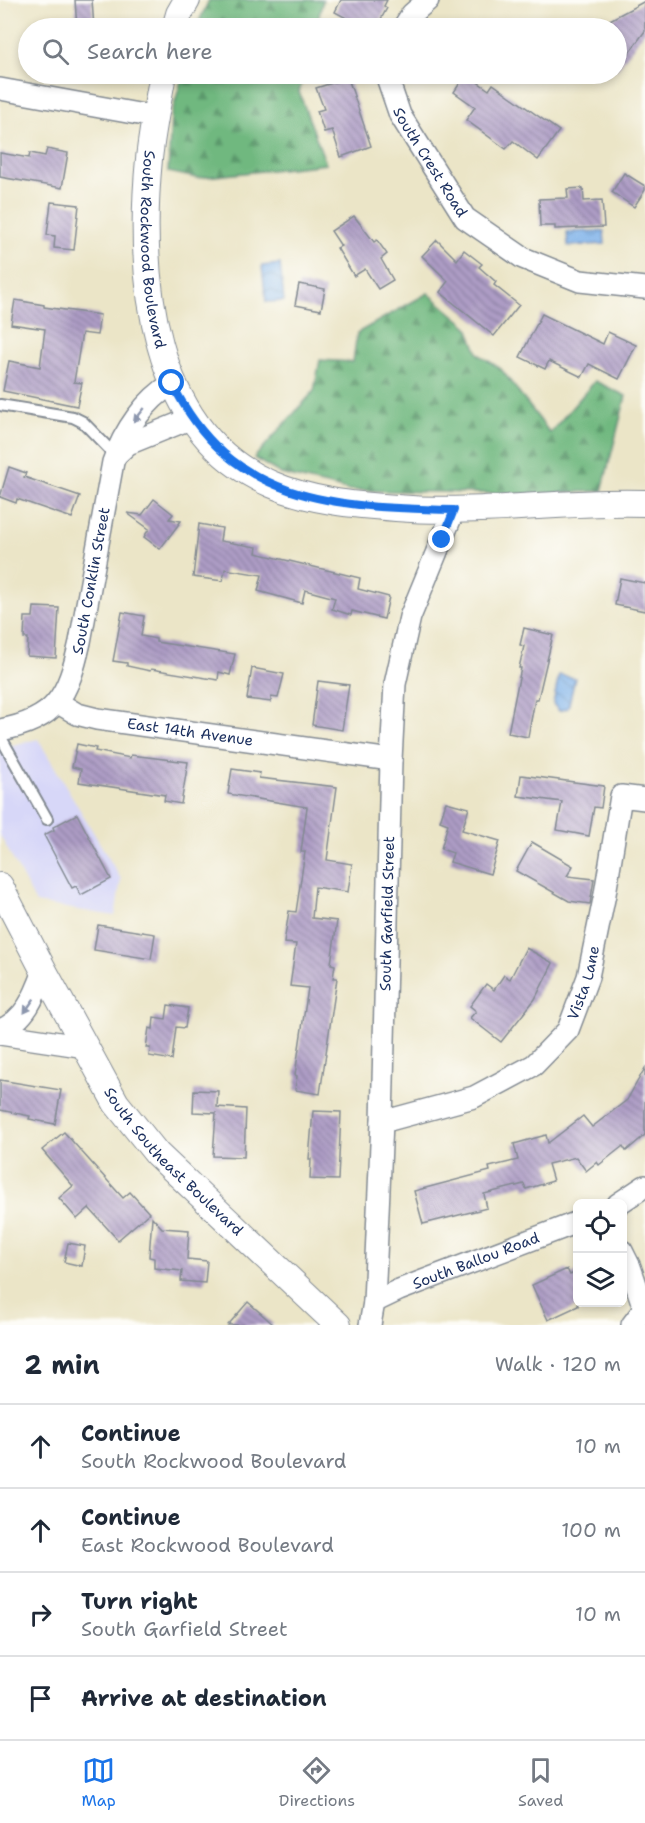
<!DOCTYPE html>
<meta charset="utf-8">
<style>
body{margin:0;font-family:"Shantell Sans",sans-serif;background:#f2f2f3;color:#1f2937}
.controls{position:absolute;right:18px;bottom:18px;display:grid;overflow:hidden;border-radius:9px;box-shadow:0 3px 9px #0003}
.controls button{width:54px;height:54px;display:grid;place-items:center;padding:0;border:0;border-bottom:2px solid #e0e1e3;background:#fff;color:#1f2937;font:30px sans-serif}
.stop{position:absolute;width:18px;height:18px;margin:-14px;border:4px solid #1a73e8;border-radius:50%;background:#fff}
.stop.end{background:#1a73e8;border-color:#fff;box-shadow:0 2px 6px #0008}
.list{margin:0;padding:0;list-style:none}
h2{display:flex;justify-content:space-between;align-items:center;height:78px;margin:0;padding:0 24px;font-size:26px}
h2 small{font-size:20px;font-weight:400;color:#747a83}
.list li{display:grid;grid-template-columns:39px 1fr auto;gap:18px;align-items:center;box-sizing:border-box;height:84px;padding:0 24px;border-top:2px solid #e0e1e3}
.list b{display:block;font-size:22px;white-space:nowrap}
.list p{margin:0;font-size:20px;white-space:nowrap;color:#747a83}
.list em{font-size:20px;font-style:normal;color:#747a83}
.icon{flex:none;width:33px;height:33px;fill:none;stroke:currentColor;stroke-width:2;stroke-linecap:round;stroke-linejoin:round}
.map{position:relative;flex:none;width:645px;height:1325px;overflow:hidden}
.search{position:absolute;background:#fff;box-shadow:0 3px 9px #0003;left:18px;right:18px;top:18px;height:66px;display:flex;align-items:center;gap:15px;box-sizing:border-box;padding:0 21px;border-radius:33px;color:#747a83;font-size:22px}
.sheet{height:414px;background:#fff}
nav{display:flex;justify-content:space-around;align-items:center;box-sizing:border-box;height:84px;border-top:2px solid #e0e1e3;background:#fff;font-size:16px;color:#747a83}
nav a{display:grid;justify-items:center;gap:3px}
nav .on{color:#1a73e8}
.map>svg:first-child{display:block}
.built{fill:#d7d7f8}
.forest{fill:url(#forest-firs);stroke:#45746e;stroke-width:1.5}
.water{fill:url(#water-waves);stroke:#4b70a4;stroke-width:1.5}
.building{fill:url(#building-back-hatch)}
.lines{fill:none;stroke-linecap:round;stroke-linejoin:round}
.service-casing{stroke:#838a92;stroke-width:14}
.minor-casing{stroke:#838a92;stroke-width:24}
.tertiary-casing{stroke:#838a92;stroke-width:28}
.service{stroke:#fff;stroke-width:10}
.minor{stroke:#fff;stroke-width:21}
.tertiary{stroke:#fff;stroke-width:26}
.oneway{fill:#8d97ae}
.route{stroke:#1a73e8;stroke-width:8}
.labels{text-anchor:middle;dominant-baseline:central;stroke-width:5;stroke-linejoin:round;paint-order:stroke}
.street-label{font-size:15px;fill:#1b2f5e;stroke:#fdfcf7}
</style>
<div class="map">
<svg width="645" height="1325" viewBox="0 0 645 1325">
<defs>
<pattern id="forest-firs" width="22" height="20" patternUnits="userSpaceOnUse" patternTransform="scale(1.5)"><rect width="22" height="20" fill="#6fb87f"/><path d="M5 1l3.5 6h-7zM16 11l3.5 6h-7z" fill="#5a966b"/></pattern>
<pattern id="water-waves" width="16" height="10" patternUnits="userSpaceOnUse" patternTransform="scale(1.5)"><rect width="16" height="10" fill="#7bb0e9"/><path d="M0 5q4-4 8 0t8 0" fill="none" stroke="#6490c0"/></pattern>
<pattern id="building-back-hatch" width="6" height="6" patternUnits="userSpaceOnUse" patternTransform="scale(1.5)"><rect width="6" height="6" fill="#ad9cc5"/><path d="M-1 5l2 2M0 0l6 6M5-1l2 2" fill="none" stroke="#8c80a3"/></pattern>
</defs>
<rect width="100%" height="100%" fill="#fdfcf7"/>
<filter id="ink" filterUnits="userSpaceOnUse"><feTurbulence type="fractalNoise" baseFrequency=".0167" numOctaves="2"/><feDisplacementMap in="SourceGraphic" scale="12" xChannelSelector="R" yChannelSelector="G"/><feConvolveMatrix kernelMatrix="1 2 1 2 8 2 1 2 1" color-interpolation-filters="sRGB"/></filter>
<filter id="wash" filterUnits="userSpaceOnUse"><feTurbulence type="fractalNoise" baseFrequency=".008" numOctaves="4" result="noise"/><feDisplacementMap in="SourceGraphic" scale="24" xChannelSelector="R" yChannelSelector="G"/><feGaussianBlur stdDeviation="1.35" result="paint"/><feColorMatrix in="noise" values="0 0 0 0 0 0 0 0 0 0 0 0 0 0 0 0 0 1.4 0 .05"/><feComposite in="paint" operator="in"/></filter>
<g filter="url(#wash)">
<rect width="100%" height="100%" fill="#ebe5c7"/>
<polygon class="built" points="38,739 121,879 115,916 36,903 0,835 0,748"/>
<g class="forest">
<polygon points="209,0 323,0 316,28 196,28"/>
<polygon points="183,74 304,74 299,92 326,164 197,178 168,172 171,116"/>
<polygon points="428,293 468,327 478,354 501,369 550,433 595,381 626,396 602,491 516,494 347,490 281,474 254,458 314,391 320,360 353,362 357,333"/>
</g>
<g class="water">
<polygon points="604,231 605,244 568,246 567,232"/>
<polygon points="280,264 284,301 266,302 262,266"/>
<polygon points="559,675 575,678 568,708 559,711 553,704"/>
</g>
<g id="blocks">
<g class="building">
<polygon points="75,0 92,0 94,28 77,28"/>
<polygon points="341,0 387,0 384,6 387,8 376,28 348,28 352,21 335,12"/>
<polygon points="645,1 645,31 616,71 616,28 595,28"/>
<polygon points="466,74 489,90 493,84 559,131 538,160 513,141 506,149 466,120 475,107 454,92"/>
<polygon points="348,78 371,146 341,157 332,130 324,132 317,111 324,109 316,88"/>
<polygon points="47,149 68,153 62,188 0,177 0,153 29,158 30,153 45,156"/>
<polygon points="624,173 645,186 645,190 634,207 612,192"/>
<polygon points="583,188 584,201 602,200 604,227 555,229 555,226 540,226 539,199 568,198 567,189"/>
<polygon points="51,202 79,205 74,250 54,248 55,236 47,235"/>
<polygon points="354,216 374,242 377,240 387,254 381,259 393,280 378,289 365,269 354,276 337,248 341,246 331,231"/>
<polygon points="437,240 457,260 464,250 482,264 479,267 496,282 494,285 519,305 494,336 440,292 448,281 422,256"/>
<polygon points="299,284 325,289 321,310 295,305"/>
<polygon points="15,300 44,305 44,307 100,315 97,335 82,333 74,382 82,383 77,406 3,391 9,361 40,367 45,329 11,324"/>
<polygon points="542,314 603,344 608,332 636,345 619,379 589,364 582,377 549,361 545,369 520,357"/>
<polygon points="9,467 26,473 24,477 80,496 72,518 17,499 16,503 0,497"/>
<polygon points="154,499 173,514 169,519 181,521 160,549 144,537 149,529 127,513 142,515"/>
<polygon points="199,524 222,528 220,541 257,547 256,553 360,578 358,589 389,597 384,619 352,611 351,615 332,609 335,598 305,590 302,603 258,591 262,575 225,569 223,581 193,577"/>
<polygon points="620,578 645,583 645,611 615,605"/>
<polygon points="34,607 59,608 56,658 27,656 28,638 24,638 25,617 33,617"/>
<polygon points="122,612 144,616 141,636 156,639 156,642 235,654 230,675 219,672 218,680 151,669 150,671 127,666 127,663 113,661"/>
<polygon points="524,628 553,635 538,699 535,699 528,737 508,733 521,668 519,668 524,646 520,645"/>
<polygon points="252,668 284,674 278,698 271,697 271,702 247,699"/>
<polygon points="318,681 349,685 342,730 312,725"/>
<polygon points="77,744 96,748 95,751 130,758 131,755 188,762 181,804 164,801 165,795 79,782 81,769 72,767"/>
<polygon points="232,769 260,773 259,778 337,787 327,860 352,864 348,892 315,887 312,918 337,921 331,964 335,965 333,978 337,978 320,1094 295,1090 297,1076 295,1075 308,988 290,986 296,944 284,943 289,911 296,912 305,852 301,852 307,807 228,794"/>
<polygon points="521,775 604,786 601,808 594,807 589,836 557,830 562,802 518,796"/>
<polygon points="446,802 469,808 462,830 500,841 490,874 450,862 453,853 441,849 448,824 440,821"/>
<polygon points="77,814 111,879 81,895 76,886 72,888 44,835 54,830 53,827"/>
<polygon points="532,842 573,866 567,876 594,879 590,904 569,901 516,871"/>
<polygon points="98,925 155,934 151,959 94,950"/>
<polygon points="526,948 553,963 535,999 501,1042 470,1018 476,1011 470,1006 486,984 494,990 504,975 510,979"/>
<polygon points="168,1005 188,1008 185,1028 176,1027 172,1060 149,1056 150,1048 146,1048 149,1028 153,1029 154,1017 166,1019"/>
<polygon points="645,1068 645,1135 626,1151 623,1146 599,1165 597,1162 586,1171 576,1157 548,1164 553,1181 526,1189 524,1184 484,1194 487,1208 423,1224 414,1191 490,1171 489,1167 518,1160 514,1144 546,1135 548,1143 583,1116 592,1127 627,1100"/>
<polygon points="0,1080 61,1090 55,1124 29,1119 30,1116 0,1110"/>
<polygon points="194,1090 218,1091 217,1107 246,1109 244,1157 213,1156 216,1113 193,1112"/>
<polygon points="313,1111 341,1112 338,1180 310,1179 311,1159 309,1159"/>
<polygon points="64,1132 123,1198 130,1192 149,1213 118,1240 89,1208 77,1219 59,1198 73,1186 42,1150"/>
<polygon points="152,1217 162,1228 189,1230 187,1259 207,1261 205,1283 181,1281 182,1271 154,1268 154,1258 149,1257"/>
<polygon points="68,1243 85,1246 82,1266 64,1262"/>
<polygon points="567,1269 570,1275 578,1271 578,1306 548,1320 532,1285"/>
<polygon points="248,1302 274,1325 228,1325"/>
</g>
</g>
</g>
<g filter="url(#ink)">
<use href="#blocks" fill-opacity="0" stroke="#838a92" stroke-width="1.5"/>
<g class="lines">
<defs>
<g id="service">
<polyline points="0,405 73,417 83,422 115,455"/>
<polyline points="0,736 47,819"/>
</g>
<g id="minor">
<polyline points="403,28 412,14 428,0"/>
<path id="s1" d="M389,74L388,80L400,115L465,218L523,258L580,281L645,288"/>
<polyline points="0,89 155,117"/>
<polyline points="116,455 128,444 192,418"/>
<path id="s2" d="M57,702L77,714L97,719L391,760"/>
<path id="s3" d="M0,730C57,720 68,695 80,642L113,462C124,431 144,401 173,383"/>
<path d="M0,1030C26,1020 35,995 44,971"/>
<polyline points="0,1034 86,1047"/>
<path id="s4" d="M382,1122L474,1097L534,1065L568,1030L588,977L605,894L621,796L645,799"/>
<polyline points="618,1204 645,1186"/>
<polyline points="622,1251 630,1267 645,1311"/>
<path id="s5" d="M374,1302L399,1290L578,1222"/>
<path id="s6" d="M370,1325L374,1302L382,1122L391,760L395,684L410,617L454,510"/>
<polyline points="632,1325 644,1309"/>
</g>
<g id="tertiary">
<polyline points="175,28 179,14 187,0"/>
<path id="s7" d="M163,74C158,102 152,130 149,159C138,273 149,432 271,484C309,501 355,505 396,508C479,515 562,500 645,503"/>
<path id="s8" d="M0,886L44,971L116,1103L157,1154L338,1325"/>
</g>
</defs>
<use href="#service" class="service-casing"/>
<use href="#minor" class="minor-casing"/>
<use href="#tertiary" class="tertiary-casing"/>
<use href="#service" class="service"/>
<use href="#minor" class="minor"/>
<use href="#tertiary" class="tertiary"/>
</g>
<defs><path id="oneway-solid" d="M-6-.8H1V-3.2L6.5 0L1 3.2V.8H-6Z" transform="scale(1.5)"/></defs>
<g class="oneway">
<use href="#oneway-solid" transform="translate(139 415) rotate(129)"/>
<use href="#oneway-solid" transform="translate(29 1006) rotate(125)"/>
</g>
</g>
<g class="lines" filter="url(#ink)">
<path class="route" d="M172,383C231,504 335,507 454,510L442,540"/>
</g>
<g class="labels">
<g class="street-label">
<text stroke="none"><textPath href="#s1" startOffset="99">South Crest Road</textPath></text>
<text stroke="none"><textPath href="#s7" startOffset="177">South Rockwood Boulevard</textPath></text>
<text stroke="none"><textPath href="#s3" startOffset="192">South Conklin Street</textPath></text>
<text stroke="none"><textPath href="#s2" startOffset="138">East 14th Avenue</textPath></text>
<text stroke="none"><textPath href="#s6" startOffset="412">South Garfield Street</textPath></text>
<text stroke="none"><textPath href="#s4" startOffset="262">Vista Lane</textPath></text>
<text stroke="none"><textPath href="#s8" startOffset="328">South Southeast Boulevard</textPath></text>
<text stroke="none"><textPath href="#s5" startOffset="110">South Ballou Road</textPath></text>
</g>
</g>
</svg>
<div class="controls">
<button><svg class="icon" aria-label="locate" viewBox="0 0 24 24"><circle cx="12" cy="12" r="6"/><path d="M12 2v4M12 18v4M2 12h4M18 12h4"/></svg></button>
<button><svg class="icon" aria-label="layers" viewBox="0 0 24 24"><path d="M12 4l9 5-9 5-9-5zM3 14l9 5 9-5"/></svg></button>
</div>
<div class="stop" style="left:172px;top:383px"></div>
<div class="stop end" style="left:442px;top:540px"></div>
<div class="search"><svg class="icon" aria-label="search" viewBox="0 0 24 24"><circle cx="10" cy="10" r="6"/><path d="M15 15l6 6"/></svg>Search here</div>
</div>
<section class="sheet">
<h2>2 min<small>Walk · 120 m</small></h2>
<ul class="list">
<li><svg class="icon" aria-label="ahead" viewBox="0 0 24 24"><path d="M12 20V5M6 11l6-6 6 6"/></svg><div><b>Continue</b><p>South Rockwood Boulevard</p></div><em>10 m</em></li>
<li><svg class="icon" aria-label="ahead" viewBox="0 0 24 24"><path d="M12 20V5M6 11l6-6 6 6"/></svg><div><b>Continue</b><p>East Rockwood Boulevard</p></div><em>100 m</em></li>
<li><svg class="icon" aria-label="right" viewBox="0 0 24 24"><path d="M7 20v-9h11M14 6l5 5-5 5"/></svg><div><b>Turn right</b><p>South Garfield Street</p></div><em>10 m</em></li>
<li><svg class="icon" aria-label="arrive" viewBox="0 0 24 24"><path d="M6 21V4h12l-3 4 3 4H6"/></svg><div><b>Arrive at destination</b></div></li>
</ul>
</section>
<nav>
<a class="on"><svg class="icon" aria-label="map" viewBox="0 0 24 24"><path d="M3 6l6-2 6 2 6-2v14l-6 2-6-2-6 2zM9 4v14M15 6v14"/></svg>Map</a>
<a><svg class="icon" aria-label="directions" viewBox="0 0 24 24"><path d="M12 3l9 9-9 9-9-9zM9 14v-3h6M13 9l2 2-2 2"/></svg>Directions</a>
<a><svg class="icon" aria-label="saved" viewBox="0 0 24 24"><path d="M7 4h10v16l-5-4-5 4z"/></svg>Saved</a>
</nav>
